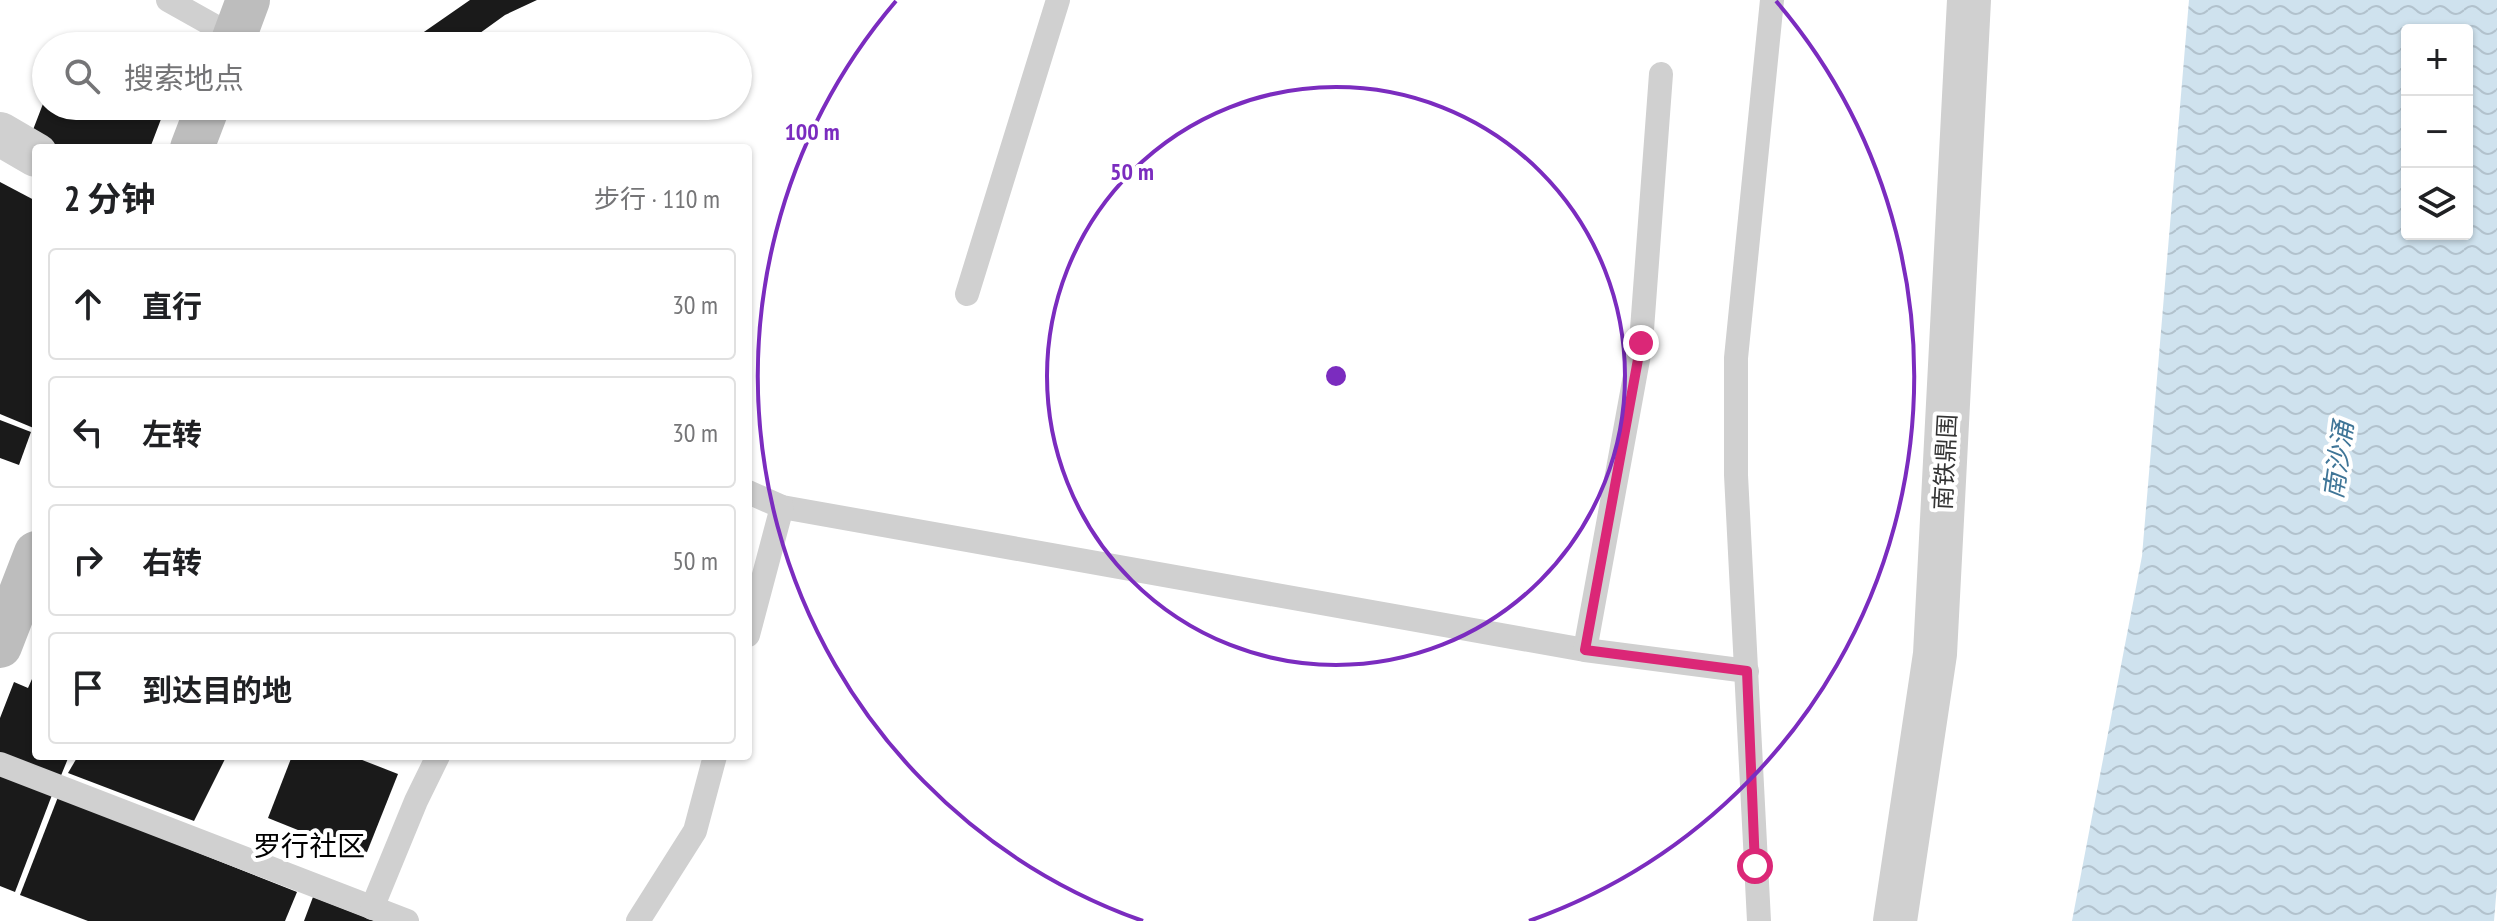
<!DOCTYPE html>
<html lang="zh">
<meta charset="utf-8">
<style>
body{margin:0;font-family:"PT Sans Narrow","Noto Sans SC",sans-serif;background:#f2f2f2;color:#202124}
.controls{position:absolute;right:24px;top:24px;display:grid;overflow:hidden;border-radius:8px;box-shadow:0 2px 6px #0004}
.controls button{width:72px;height:72px;display:grid;place-items:center;padding:0;border:0;border-bottom:2px solid #e0e0e0;background:#fff;color:#202124;font:40px sans-serif}
.stop{position:absolute;width:24px;height:24px;margin:-18px;border:6px solid #db2777;border-radius:50%;background:#fff}
.stop.end{background:#db2777;border-color:#fff;box-shadow:0 2px 8px #0008}
.list{margin:0;padding:0;list-style:none}
h2{display:flex;justify-content:space-between;align-items:center;height:104px;margin:0;padding:0 32px;font-size:34px}
h2 small{font-size:26px;font-weight:400;color:#757577}
.list li{display:grid;grid-template-columns:52px 1fr auto;gap:24px;align-items:center;box-sizing:border-box;height:112px;margin:0 16px 16px;padding:0 16px;border:2px solid #e0e0e0;border-radius:8px}
.list b{display:block;font-size:30px;white-space:nowrap}
.list em{font-size:26px;font-style:normal;color:#757577}
.icon{flex:none;width:44px;height:44px;fill:none;stroke:currentColor;stroke-width:2;stroke-linecap:round;stroke-linejoin:round}
.map{position:relative;flex:none;width:2497px;height:921px;overflow:hidden}
.search{position:absolute;background:#fff;box-shadow:0 2px 6px #0004;left:32px;top:32px;width:720px;height:88px;display:flex;align-items:center;gap:20px;box-sizing:border-box;padding:0 28px;border-radius:44px;color:#757577;font-size:30px}
.panel{position:absolute;background:#fff;box-shadow:0 2px 6px #0004;left:32px;top:144px;width:720px;height:616px;border-radius:8px}
.map>svg:first-child{display:block}
.water{fill:url(#water-waves);fill-rule:evenodd}
.building{fill:#1a1a1a}
.lines{fill:none;stroke-linecap:round;stroke-linejoin:round}
.lane{stroke:#d0d0d0;stroke-width:24}
.street{stroke:#d0d0d0;stroke-width:44}
.secondary{stroke:#bdbdbd;stroke-width:44}
.route{stroke:#db2777;stroke-width:10}
.ring{fill:none;stroke:#7b2cbf;stroke-width:4}
.labels{text-anchor:middle;dominant-baseline:central;stroke-width:8;stroke-linejoin:round;paint-order:stroke}
.street-label{font-size:24px;fill:#333;stroke:#fff}
.water-label{font-size:26px;font-style:italic;fill:#3f7597;stroke:#fff}
.quarter-label{font-size:28px;fill:#000;stroke:#fff}
.centre{fill:#7b2cbf;stroke:#fff;stroke-width:4}
.ring-label{font-size:24px;text-anchor:middle;font-weight:bold;fill:#7b2cbf;stroke:#fff;stroke-width:8;stroke-linejoin:round;paint-order:stroke}
</style>
<div class="map">
<svg width="2497" height="921" viewBox="0 0 2497 921">
<defs>
<pattern id="water-waves" width="16" height="10" patternUnits="userSpaceOnUse" patternTransform="scale(2)"><rect width="16" height="10" fill="#cfe2ee"/><path d="M0 5q4-4 8 0t8 0" fill="none" stroke="#b2c2cd"/></pattern>
</defs>
<rect width="100%" height="100%" fill="#fff"/>
<path class="water" d="M2189,0H2497V885L2494,921H2072L2142,556ZM2407,30H2467V234H2407Z"/>
<g class="building">
<polygon points="470,0 537,0 505,15 462,46 431,46 421,34"/>
<polygon points="118,33 152,46 113,46"/>
<polygon points="46,96 46,106 81,106 89,109 90,106 166,106 150,148 64,148 31,135"/>
<polygon points="0,182 36,201 36,429 0,414"/>
<polygon points="0,420 31,432 19,465 0,458"/>
<polygon points="36,670 36,756 69,756 60,778 0,755 0,718 14,682 28,688"/>
<polygon points="78,756 217,756 225,759 194,821 68,773"/>
<polygon points="292,756 352,756 398,774 365,857 268,818"/>
<polygon points="0,775 52,795 15,892 0,886"/>
<polygon points="58,797 297,892 285,921 88,921 20,895"/>
<polygon points="313,897 375,921 304,921"/>
</g>
<g class="lines">
<g class="lane">
<polyline points="168,0 234,37"/>
<polyline points="967,294 1058,0"/>
<polyline points="748,492 782,507 1585,650 1747,671"/>
<polyline points="748,635 782,507"/>
<polyline points="1585,650 1641,343 1661,74"/>
<polyline points="0,764 407,921"/>
<polyline points="372,908 416,801 438,756"/>
<polyline points="638,921 695,831 715,756"/>
<polyline points="1759,921 1736,475 1736,358 1772,0"/>
</g>
<g class="street">
<polyline points="0,134 36,155"/>
<polyline points="1895,921 1935,654 1969,0"/>
</g>
<g class="secondary">
<polyline points="231,46 248,0"/>
<polyline points="192,148 208,106"/>
<polyline points="0,646 36,553"/>
</g>
</g>
<g class="lines">
<polyline class="route" points="1641,343 1585,650 1747,671 1755,866"/>
</g>
<g class="ring">
<circle cx="1336" cy="376" r="289"/>
<path d="M1143 921A578 578 0 0 1 896 1M1776 1A578 578 0 0 1 1529 921"/>
</g>
<g class="labels">
<g class="street-label">
<text transform="translate(1945 462) rotate(-87)">南铁鼎围</text>
</g>
<g class="water-label">
<text transform="translate(2338 460) rotate(-82)">南沙涌</text>
</g>
<g class="quarter-label">
<text x="309" y="845">罗行社区</text>
</g>
</g>
<circle cx="1336" cy="376" r="12" class="centre"/>
<g class="ring-label">
<text x="812" y="140">100 m</text>
<text x="1132" y="180">50 m</text>
</g>
</svg>
<div class="controls">
<button>+</button>
<button>−</button>
<button><svg class="icon" aria-label="layers" viewBox="0 0 24 24"><path d="M12 4l9 5-9 5-9-5zM3 14l9 5 9-5"/></svg></button>
</div>
<div class="stop" style="left:1755px;top:866px"></div>
<div class="stop end" style="left:1641px;top:343px"></div>
<div class="search"><svg class="icon" aria-label="search" viewBox="0 0 24 24"><circle cx="10" cy="10" r="6"/><path d="M15 15l6 6"/></svg>搜索地点</div>
<section class="panel">
<h2>2 分钟<small>步行 · 110 m</small></h2>
<ul class="list">
<li><svg class="icon" aria-label="ahead" viewBox="0 0 24 24"><path d="M12 20V5M6 11l6-6 6 6"/></svg><div><b>直行</b></div><em>30 m</em></li>
<li><svg class="icon" aria-label="left" viewBox="0 0 24 24"><path d="M17 20v-9H6M10 6l-5 5 5 5"/></svg><div><b>左转</b></div><em>30 m</em></li>
<li><svg class="icon" aria-label="right" viewBox="0 0 24 24"><path d="M7 20v-9h11M14 6l5 5-5 5"/></svg><div><b>右转</b></div><em>50 m</em></li>
<li><svg class="icon" aria-label="arrive" viewBox="0 0 24 24"><path d="M6 21V4h12l-3 4 3 4H6"/></svg><div><b>到达目的地</b></div></li>
</ul>
</section>
</div>
